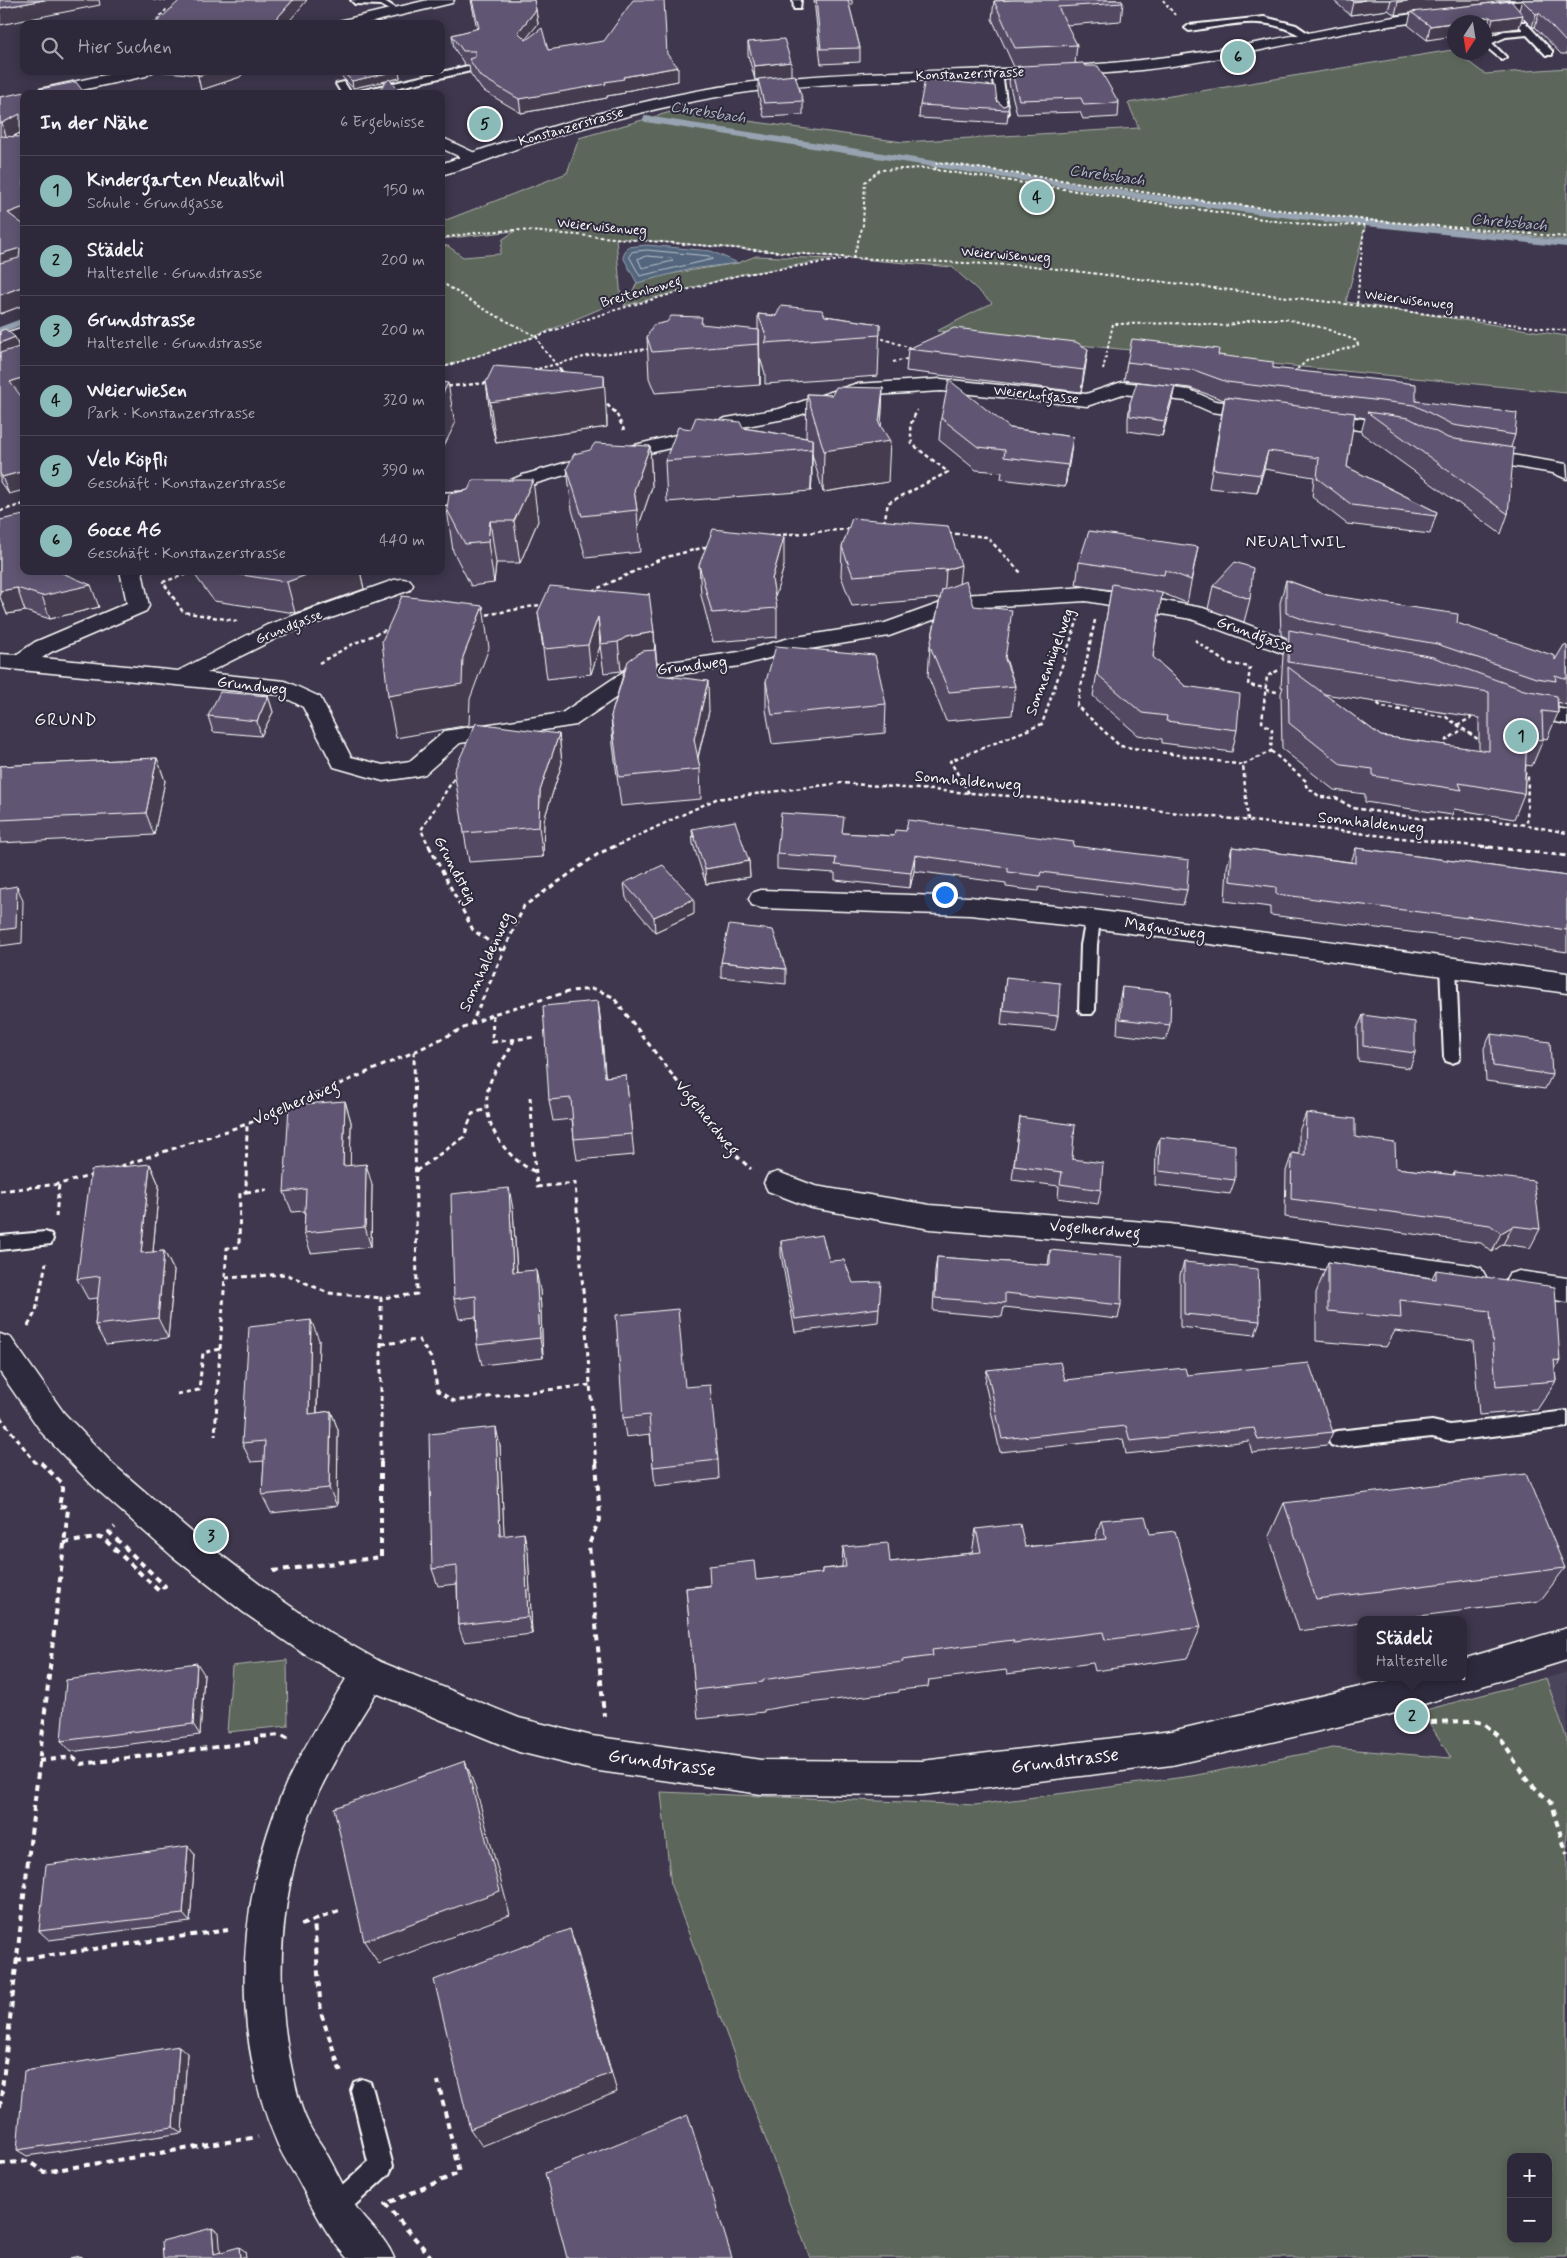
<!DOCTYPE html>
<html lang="de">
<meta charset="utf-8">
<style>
body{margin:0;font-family:Mynerve,sans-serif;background:#363142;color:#f1f3f6}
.controls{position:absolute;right:15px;bottom:15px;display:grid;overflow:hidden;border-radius:10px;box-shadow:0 2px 12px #0003}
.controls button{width:45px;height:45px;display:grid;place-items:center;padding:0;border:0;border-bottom:1px solid #494554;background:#2e293a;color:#f1f3f6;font:25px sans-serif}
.compass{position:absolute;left:1447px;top:15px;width:45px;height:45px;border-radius:50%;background:#2e293a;box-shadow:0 2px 12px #0003;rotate:192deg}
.you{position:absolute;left:944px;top:894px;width:18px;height:18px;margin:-12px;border:4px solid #fff;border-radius:50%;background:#1a73e8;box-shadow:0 0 0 8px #1a73e833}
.badge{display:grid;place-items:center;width:32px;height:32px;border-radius:50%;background:#8bbbb9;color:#111;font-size:16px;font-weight:700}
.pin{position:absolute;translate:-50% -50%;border:2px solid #fff;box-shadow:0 1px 5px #0006}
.popup{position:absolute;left:1357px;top:1616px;width:110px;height:65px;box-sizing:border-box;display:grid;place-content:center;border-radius:10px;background:#2e293a;filter:drop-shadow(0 1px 4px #0005);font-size:16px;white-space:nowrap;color:#a7a6af}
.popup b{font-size:19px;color:#f1f3f6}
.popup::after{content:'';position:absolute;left:50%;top:100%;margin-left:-10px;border:10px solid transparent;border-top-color:#2e293a}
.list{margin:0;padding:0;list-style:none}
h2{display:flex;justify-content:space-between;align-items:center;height:65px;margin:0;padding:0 20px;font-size:21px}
h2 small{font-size:16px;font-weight:400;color:#a7a6af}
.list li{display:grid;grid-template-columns:32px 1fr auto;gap:15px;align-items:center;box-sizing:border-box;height:70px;padding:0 20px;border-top:1px solid #494554}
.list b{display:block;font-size:19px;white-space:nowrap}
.list p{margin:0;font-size:16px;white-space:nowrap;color:#a7a6af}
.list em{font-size:16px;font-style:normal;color:#a7a6af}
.icon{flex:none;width:28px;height:28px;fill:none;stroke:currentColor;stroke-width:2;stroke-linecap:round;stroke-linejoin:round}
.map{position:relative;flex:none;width:1567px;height:2258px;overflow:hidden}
.search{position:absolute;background:#2e293a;box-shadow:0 2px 12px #0003;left:20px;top:20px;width:425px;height:55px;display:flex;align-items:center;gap:12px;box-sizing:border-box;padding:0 18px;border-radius:10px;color:#a7a6af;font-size:19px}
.panel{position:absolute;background:#2e293a;box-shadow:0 2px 12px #0003;left:20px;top:90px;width:425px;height:485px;border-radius:10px}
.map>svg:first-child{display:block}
.built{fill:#4c445b}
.green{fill:#5c665a;stroke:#aeb2ac;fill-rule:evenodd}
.water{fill:#52667d;stroke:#97a3b1}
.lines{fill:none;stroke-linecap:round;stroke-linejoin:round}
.shore{stroke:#bac2cb;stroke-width:1}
.stream{stroke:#97a3b1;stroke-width:6}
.lane-casing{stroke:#fff;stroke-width:4}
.street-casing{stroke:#fff;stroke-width:3}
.secondary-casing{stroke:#fff;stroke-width:3}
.path-far3{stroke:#fff;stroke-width:2;stroke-dasharray:3 2.5;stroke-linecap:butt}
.path-far2{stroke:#fff;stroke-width:2.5;stroke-dasharray:4 3;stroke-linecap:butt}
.path-far1{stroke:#fff;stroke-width:3;stroke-dasharray:5 4;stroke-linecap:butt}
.path{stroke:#fff;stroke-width:4;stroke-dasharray:6 5;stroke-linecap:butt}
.lane{fill:#2f2a3d;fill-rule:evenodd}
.street{fill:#2f2a3d;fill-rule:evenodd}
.secondary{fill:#2f2a3d;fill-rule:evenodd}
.wall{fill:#534a63;stroke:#fff;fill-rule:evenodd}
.shaded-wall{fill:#443c50;stroke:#fff}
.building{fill:#615673;stroke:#fff}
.labels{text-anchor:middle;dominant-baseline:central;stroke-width:4;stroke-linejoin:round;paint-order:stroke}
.far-street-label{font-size:14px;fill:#fff;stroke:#2f2a3d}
.far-water-label{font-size:15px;font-style:italic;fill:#b1bac4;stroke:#2f2a3d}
.far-quarter-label{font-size:16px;letter-spacing:1px;fill:#fff;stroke:#2f2a3d}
.street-label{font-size:16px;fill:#fff;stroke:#2f2a3d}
.neighbourhood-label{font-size:18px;letter-spacing:1px;fill:#fff;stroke:#2f2a3d}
.near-street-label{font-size:19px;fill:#fff;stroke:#2f2a3d}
</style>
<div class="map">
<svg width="1567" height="2258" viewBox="0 0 1567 2258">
<rect width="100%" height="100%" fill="#3e374d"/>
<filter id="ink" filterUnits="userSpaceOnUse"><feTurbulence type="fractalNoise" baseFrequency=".02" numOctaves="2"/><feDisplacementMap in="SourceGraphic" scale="10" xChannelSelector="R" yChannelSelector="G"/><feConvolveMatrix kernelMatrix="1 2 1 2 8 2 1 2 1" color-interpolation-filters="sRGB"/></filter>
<g filter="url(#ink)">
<polygon class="built" points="1567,1672 1567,1740 1546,1678"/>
<g class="green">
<polygon points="1452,50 1485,74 1567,68 1567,240 1367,220 1346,302 1567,336 1567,393 937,331 992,303 952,267 616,238 621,300 536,336 441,368 441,245 448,246 463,257 500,254 503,239 515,231 441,239 441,222 567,173 579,138 674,111 903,142 1139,128 1128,103"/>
<polygon points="756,256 833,259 739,275 624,306 637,283 650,277 738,263"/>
<polygon points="287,1660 288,1726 227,1732 232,1666"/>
<path d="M1546,1678L1567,1740V2258H810L671,1886L661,1792L975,1805L1192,1776L1333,1748L1451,1758L1422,1711ZM1511,2157H1548V2239H1511Z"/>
</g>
<polygon class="water" points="647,245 711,251 738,263 691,269 637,283 623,257 627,247"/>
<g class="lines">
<g class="shore">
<polygon points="647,250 709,256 713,259 640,276 629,256 632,252"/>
<polygon points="647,256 671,258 673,261 642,268 638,259"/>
</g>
<g class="stream">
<polyline points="646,119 1139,196 1299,216 1567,244"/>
<polyline points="0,330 24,321"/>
</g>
<defs>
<g id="lane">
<polygon points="351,0 383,0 400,11 396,14 381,5 355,4"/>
<polygon points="793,0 801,0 800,9 794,9"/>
<path d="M1264,17L1296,25L1312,36L1305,38C1263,13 1234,25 1189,31L1185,28L1189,25Z"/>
<polygon points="1519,22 1525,22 1552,51 1552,55 1546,55 1527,35 1506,37 1492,43 1506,57 1502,60 1484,45 1484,39 1504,31 1523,30 1518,24"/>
<polygon points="472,65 475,66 475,70 369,94 342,94 336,84 344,82 351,93"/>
<polygon points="997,70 1002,73 1008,114 1003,117 998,114 992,73"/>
<polygon points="24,131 24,138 9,148 3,148 3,144"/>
<polygon points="1093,914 1098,915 1100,919 1097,945 1095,1010 1092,1014 1082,1014 1079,1010 1081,945 1086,919 1088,915"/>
<polygon points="1448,960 1453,962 1456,966 1460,1057 1458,1061 1452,1063 1446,1061 1444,1057 1440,966 1443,962"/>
<polygon points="45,1232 51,1234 53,1239 51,1244 0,1250 0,1236"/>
<polygon points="1567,1411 1567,1427 1450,1441 1432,1437 1337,1447 1331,1445 1328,1439 1331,1433 1337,1431 1432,1421 1450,1425"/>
<polygon points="362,2079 370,2082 373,2090 393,2166 389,2174 343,2216 335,2220 327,2216 323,2208 327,2200 368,2162 351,2090 354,2082"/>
</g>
<g id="street">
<polygon points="428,0 454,0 452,3 364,24 337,24 339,21"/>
<polygon points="124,71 154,71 146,76 63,94 32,94 40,89"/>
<polygon points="441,137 479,155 481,158 473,163 441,148"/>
<polygon points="941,379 1086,394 1122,382 1190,390 1215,401 1260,406 1267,408 1270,412 1267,416 1260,418 1211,412 1186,401 1123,394 1087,406 941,391 857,396 790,418 731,429 702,440 589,468 537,483 498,500 441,505 441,493 487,490 523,475 578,459 688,432 726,418 779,409 855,384"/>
<polygon points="1317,413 1401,424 1408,426 1411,430 1408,434 1401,436 1310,423 1307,419 1310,415"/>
<polygon points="1476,449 1566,464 1567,479 1553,473 1469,459 1466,455 1469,451"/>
<polygon points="120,571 142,571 149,606 146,611 51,652 42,658 178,671 267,625 394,580 402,579 410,580 413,585 410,590 283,635 207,673 285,681 320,697 351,757 383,765 410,761 445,731 562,713 629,668 739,652 790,638 885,623 963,595 1086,587 1203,608 1302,645 1329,650 1332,655 1329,660 1321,662 1290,656 1191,619 1086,601 966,608 889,636 791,652 740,666 643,679 576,725 460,743 425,774 417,776 383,781 334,767 303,707 280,695 0,668 0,654 16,655 35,642 127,603"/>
<polygon points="1522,702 1567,710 1567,724 1514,714 1511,709 1514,704"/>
<polygon points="761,890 970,897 1093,910 1567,973 1567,993 1093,928 970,915 761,908 752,905 749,899 752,893"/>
<polygon points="778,1172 815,1186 930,1205 1170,1224 1471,1265 1481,1268 1486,1277 1481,1286 1471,1289 1170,1248 930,1229 812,1208 768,1191 764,1183 768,1175"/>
<polygon points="1519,1271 1567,1278 1567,1302 1509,1292 1504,1283 1509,1274"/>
<path d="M0,1334L11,1338L64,1413L114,1465L194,1534L267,1590L328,1632L381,1662L519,1718L592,1736L761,1760L922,1761L1172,1731L1402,1677H1463V1659L1567,1628V1660L1388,1715L1172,1765L922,1795L761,1794L592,1770L519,1752L376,1693C354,1729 329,1766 313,1806C280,1889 273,1983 292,2070C296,2088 300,2108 309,2125C313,2134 320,2142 325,2151C336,2170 345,2191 358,2210C371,2227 386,2238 394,2258H347C325,2234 312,2206 297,2178C290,2167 283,2157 278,2145C228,2031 237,1897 286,1784C303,1748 325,1713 346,1679L304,1654L243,1612L172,1556L92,1485L42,1433L0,1372Z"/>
</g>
<g id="secondary">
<path d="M1567,0V8C1494,12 1422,20 1350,32C1281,45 1212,62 1141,70C1006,84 869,74 734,94C666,105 599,122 533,143C503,153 473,167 441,175V164C551,124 663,91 780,79C900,67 1021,74 1141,60C1284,45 1422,0 1567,0Z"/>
<polygon points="24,327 24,339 0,348 0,335"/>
</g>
</defs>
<use href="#lane" class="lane-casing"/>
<use href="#street" class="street-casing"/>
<use href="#secondary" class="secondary-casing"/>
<g class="path-far3">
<polyline points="153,0 176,0"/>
<polyline points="1163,0 1175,15"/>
<polyline points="153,24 166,10 172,11"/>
<polyline points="935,170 937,162 1212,202 1367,220 1567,237"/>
<polyline points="441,238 481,232 517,230 853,258 1033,266 1567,331"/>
<polyline points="853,258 863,225 865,182 880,170 924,168 1276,221 1321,226 1364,225"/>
<polyline points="441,282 487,311 536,336 544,350 561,370"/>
<polyline points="1357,304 1364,225 1367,220"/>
<polyline points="877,337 914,349"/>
<polyline points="893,362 911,358"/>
<polyline points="441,368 612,311 739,275 847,259"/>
<polyline points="533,370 592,355 649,349"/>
<polyline points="1103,370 1113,324 1195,323 1224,326 1258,319 1286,319 1324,328 1357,341 1358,345 1308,360 1296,370"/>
</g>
<g class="path-far2">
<polyline points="560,369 564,374"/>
<polyline points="533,370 537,369"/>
<polyline points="1294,373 1297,369"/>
<polyline points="441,387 488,383"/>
<polyline points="602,400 616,413 624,430"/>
<polyline points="0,511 24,504"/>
<polyline points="884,523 888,503 948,472 912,444 910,426 917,410"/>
<polyline points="948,533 987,537 1021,573"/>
<polyline points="769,536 850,529"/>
<polyline points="193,572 163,582 183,612 237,621"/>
<polyline points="592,591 663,558 709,546"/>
<polyline points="480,616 545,604"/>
<polyline points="1095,620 1077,706 1120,746 1243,765"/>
<polyline points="1195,640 1226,663 1250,667 1248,685 1266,688"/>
<polyline points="319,663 353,644 390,628"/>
<polyline points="1266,690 1277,692"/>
<polyline points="1372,699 1382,707 1446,717 1482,742"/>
<polyline points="1457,725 1471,718 1470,714"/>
<polyline points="1445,748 1445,741 1463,729"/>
<polyline points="1271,751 1306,781 1306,786 1320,797 1336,798 1353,808 1425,819 1480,819 1527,825"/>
<polyline points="1523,772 1528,776 1527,825 1567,833"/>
<polyline points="969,793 950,761 1042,724 1078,619"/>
<polyline points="1248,820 1243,765 1271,751 1272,730 1262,722 1267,676 1279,670"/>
<polyline points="430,848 421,830 457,774"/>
<polyline points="612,848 716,799 841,783 1073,801 1491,848"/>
</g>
<g class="path-far1">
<polyline points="429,846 473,930 504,952"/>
<polyline points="1480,846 1567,856"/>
<polyline points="493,1015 492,1042 536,1037"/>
<polyline points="471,1025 524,906 598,854 615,846"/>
<path d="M514,1039C509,1055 497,1065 491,1080C476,1116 503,1158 536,1172"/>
<polyline points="530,1097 537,1187 575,1183 596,1464"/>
<polyline points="112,1169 247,1124 414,1052 493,1014 571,991 595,989 613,997 727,1147 751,1169"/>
<polyline points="416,1171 464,1137 472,1114 486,1109"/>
<polyline points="0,1191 59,1184 94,1175"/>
<polyline points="246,1192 267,1190"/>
<polyline points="56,1217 59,1184"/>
<polyline points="225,1278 286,1274 328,1293 381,1298"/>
<polyline points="28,1326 36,1311 46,1263"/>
<polyline points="382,1344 419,1340 431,1358 438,1391 454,1401 590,1385"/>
<polyline points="220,1349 227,1248 239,1247 240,1193 246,1192 247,1124"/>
<polyline points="177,1394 199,1390 203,1353 220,1349 215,1436"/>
<polyline points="0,1417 35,1462 42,1464"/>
<polyline points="381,1464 381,1298 417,1294 414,1052"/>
</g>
<g class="path">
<polyline points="596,1462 600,1517 589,1545 604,1716"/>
<polyline points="64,1543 102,1537 159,1591 165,1586 109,1532 115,1527"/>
<polyline points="273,1571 381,1557 381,1462"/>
<polyline points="1431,1722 1473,1721 1483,1723 1499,1736 1526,1779 1550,1802 1567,1854"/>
<polyline points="39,1761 72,1757 81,1764 256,1742 256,1737 282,1735 289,1739"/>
<polyline points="339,1911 314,1920 321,2013 341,2073"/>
<polyline points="301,1925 314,1920"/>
<polyline points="16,1960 228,1930"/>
<polyline points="0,2107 68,1509 64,1506 59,1507 63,1484 41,1463 37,1462"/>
<polyline points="0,2164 28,2161 44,2172 258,2137"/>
<polyline points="432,2258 385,2204 459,2173 438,2081"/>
</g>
<use href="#lane" class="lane"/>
<use href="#street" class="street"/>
<use href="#secondary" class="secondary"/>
</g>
<g class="wall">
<polygon points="471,0 534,0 536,10 538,24 525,39 548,50 667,54 678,81 625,91 625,93 607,96 607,98 521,113 482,90 470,73 469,65 465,65 454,48 452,35 477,29"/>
<polygon points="814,0 852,0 852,5 849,5 860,48 860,62 821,64"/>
<polygon points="1004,0 1121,0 1123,3 1121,21 1066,25 1077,45 1075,63 1085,66 1119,103 1118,117 1083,119 1080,112 1017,114 1009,83 1011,69 1020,69 1020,66 1014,67 992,19 994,1"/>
<polygon points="1333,0 1515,0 1494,2 1519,10 1522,0 1567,0 1567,54 1561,54 1535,27 1532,27 1522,17 1519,28 1489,32 1487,30 1484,31 1484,22 1427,40 1408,25 1411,13 1395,15 1388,10 1350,15"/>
<polygon points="748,42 791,75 803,101 803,115 764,117 758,93 758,80 755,80 748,55"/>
<polygon points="156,71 245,71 240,77 201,90 198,75"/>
<polygon points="336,71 399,71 400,78 353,88"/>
<path d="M24,94V305L0,314V97ZM20,132V137H12Z"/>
<polygon points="997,101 1003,106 1009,104 1007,123 919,118 920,105"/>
<polygon points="758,314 776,316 825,316 880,324 878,376 765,384 765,373 760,358 760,385 655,393 649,378 647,337 758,330"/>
<polygon points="0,331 19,347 24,344 24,396 22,397 9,494 0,482"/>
<polygon points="908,349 1088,349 1081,392 906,371"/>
<polygon points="1218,355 1416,401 1515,435 1511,447 1508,514 1501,534 1361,433 1365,418 1354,416 1347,467 1437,512 1430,534 1347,524 1312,497 1314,477 1264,469 1257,493 1209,488 1224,400 1190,388 1124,380 1127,362"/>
<polygon points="486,382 607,416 607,427 496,443 491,423"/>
<polygon points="883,388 881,427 888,482 823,492 812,454 811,491 667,502 665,461 691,429 743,428 807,438 806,435 807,394 832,395"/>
<polygon points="1172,401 1162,436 1128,431 1128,418 1130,403"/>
<polygon points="941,418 1073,437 1065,487 1001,479 1002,472 976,470 939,440"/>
<polygon points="650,446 652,487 638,528 640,552 586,558 572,510 567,468"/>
<polygon points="447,509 538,521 520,563 496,563 494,583 471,586 453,551"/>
<polygon points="0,520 24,571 64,571 66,574 99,607 50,619 25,611 7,614 0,597"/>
<polygon points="948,526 959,584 974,606 1006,659 1015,686 1012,715 946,721 928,676 930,646 940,598 852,606 841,576 842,547"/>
<polygon points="1198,547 1187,603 1162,593 1153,657 1185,686 1237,730 1232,752 1162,743 1162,739 1138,735 1093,696 1111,590 1076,585 1079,562"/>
<polygon points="699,565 784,566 775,597 777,608 777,637 713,642 701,595"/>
<polygon points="192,571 360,571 364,589 295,613 214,601"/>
<path d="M1286,580L1327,595L1457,623L1555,660L1567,646V705L1558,702V713L1547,739L1543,738V740L1532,766L1526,765L1524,794L1514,819L1454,809L1452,815L1365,802V794L1334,790L1282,749L1281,693L1283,687H1281L1283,655L1287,638L1281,635L1280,603ZM1324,694L1479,718V750L1381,736Z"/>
<polygon points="1213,586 1250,599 1244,622 1208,609"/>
<polygon points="648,595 654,632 658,675 709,711 698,758 700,769 701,799 621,806 613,745 611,716 625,668 621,671 604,673 600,646 591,674 547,679 538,612"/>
<polygon points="766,681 886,704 885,733 772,744 766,710"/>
<polygon points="268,696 273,712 261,736 213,732 208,716"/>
<polygon points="559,734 562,763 544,820 543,857 469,862 464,833"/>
<polygon points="157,758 165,781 154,835 0,843 0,766"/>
<polygon points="692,829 749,861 750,877 706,884 693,844"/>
<polygon points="906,831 1073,846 1187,890 1183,905 1039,887 1038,891 1006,887 1006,883 914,871 910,888 835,880 835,873 777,869 777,854 843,833 894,836"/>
<polygon points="1232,847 1351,862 1356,848 1567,876 1567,952 1459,936 1459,938 1270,915 1270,907 1225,901 1227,867"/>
<polygon points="624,883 694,914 655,932 626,898"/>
<polygon points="721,962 786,969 786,984 721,977"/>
<polygon points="1006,977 1058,1016 1055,1030 1001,1025"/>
<polygon points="1122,987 1170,1025 1166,1040 1117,1034 1119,1002"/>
<polygon points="598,1001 605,1077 626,1075 634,1155 577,1160 574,1139 572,1119 553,1121 549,1100"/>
<polygon points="1363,1015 1415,1053 1410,1068 1358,1061 1357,1029"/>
<polygon points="1491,1034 1552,1075 1545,1089 1486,1081 1484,1048"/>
<polygon points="345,1101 351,1122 350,1166 372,1185 371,1247 311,1253 304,1233 305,1211 292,1212 284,1192"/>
<polygon points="1306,1113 1355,1137 1396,1168 1453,1175 1454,1172 1540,1229 1530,1248 1503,1244 1492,1252 1481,1243 1285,1217 1286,1171 1292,1153 1299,1154 1299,1131"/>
<polygon points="1020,1117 1072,1159 1101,1190 1098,1204 1058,1198 1059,1186 1012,1180"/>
<polygon points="1160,1137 1235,1180 1230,1194 1155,1185 1156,1151"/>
<polygon points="150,1164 159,1185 153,1252 164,1251 174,1271 168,1338 106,1345 95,1325 98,1298 88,1299 77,1279"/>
<polygon points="513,1209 517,1272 540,1290 543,1358 482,1365 477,1345 476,1317 459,1319 454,1299"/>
<polygon points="781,1241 829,1261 853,1283 879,1308 878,1322 795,1332 781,1255"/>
<polygon points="1050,1250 1121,1305 1118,1319 1004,1307 1002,1317 933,1311 935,1271 937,1257 1048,1265"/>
<polygon points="1184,1262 1260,1321 1255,1335 1180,1327 1180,1275"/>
<polygon points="1328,1262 1432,1278 1436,1270 1560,1361 1555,1369 1556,1381 1537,1410 1479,1415 1473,1341 1395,1331 1386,1347 1316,1341 1316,1293"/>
<polygon points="319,1340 317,1413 331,1411 338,1430 337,1506 271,1513 262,1495 264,1461 251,1462 242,1443"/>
<polygon points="987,1370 1065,1380 1187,1375 1333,1432 1327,1445 1252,1453 1249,1441 1126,1454 1123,1439 1000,1452 985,1383"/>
<polygon points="685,1387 718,1460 719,1479 655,1486 650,1434 626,1437 623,1418"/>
<polygon points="500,1446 504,1535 528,1551 532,1634 464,1642 458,1625 457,1584 438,1586 432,1569"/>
<polygon points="1284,1503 1565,1568 1540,1601 1387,1620 1361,1620 1361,1623 1299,1631 1269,1536"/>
<polygon points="1101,1520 1150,1534 1201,1627 1187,1658 1095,1671 1093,1663 1007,1674 1006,1670 929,1680 928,1687 899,1690 899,1692 793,1705 764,1710 764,1712 698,1719 686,1588 822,1573 822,1569 842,1567 843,1547 890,1562 972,1553 976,1529 1025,1547 1095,1540"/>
<polygon points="204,1674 200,1735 70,1752 61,1741"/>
<polygon points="188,1846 195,1855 190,1922 49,1940 39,1931"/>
<polygon points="187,2053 182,2133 27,2156 17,2150"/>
</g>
<g class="shaded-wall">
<polygon points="44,0 99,0 100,5 0,25 0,8"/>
<polygon points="293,0 307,0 287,24 272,24"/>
<polygon points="1365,0 1391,0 1388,10 1350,15 1353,2"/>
<polygon points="1413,0 1513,0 1413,13 1411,12 1411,13 1395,15 1398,2"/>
<polygon points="536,10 538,24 520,46 518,32"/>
<polygon points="1539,13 1535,27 1532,27 1536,14"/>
<polygon points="1523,15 1519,28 1489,32 1493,19"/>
<polygon points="1490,17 1487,30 1484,31 1484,22 1455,22"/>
<polygon points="1454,23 1454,36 1427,40 1430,26"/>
<polygon points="791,62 791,76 755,80 754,66"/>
<polygon points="678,67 678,81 625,91 625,93 607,96 607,98 521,113 519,99 605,82 623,77"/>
<polygon points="213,71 245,71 240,77 201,90 198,76"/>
<polygon points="396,71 399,71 400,78 353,88 352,81"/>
<polygon points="20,114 24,131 7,139 2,123"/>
<polygon points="24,207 24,226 8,213"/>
<polygon points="20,248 24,260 0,272 0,254"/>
<polygon points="24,286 24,305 0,314 0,295"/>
<polygon points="759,330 760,371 760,385 759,344"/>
<polygon points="15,337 21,354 0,362 0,343"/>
<polygon points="1088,349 1085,371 1081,392 1084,370"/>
<polygon points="604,375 607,427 496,443 490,402"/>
<polygon points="24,377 24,396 16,399 10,382"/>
<polygon points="448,383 455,424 441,452 441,397"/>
<polygon points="1175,386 1172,401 1162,436 1165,421"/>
<polygon points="883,388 881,429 890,441 888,482 823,492 824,451 879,423"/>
<polygon points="1073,437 1070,459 1065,487 1068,465"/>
<polygon points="812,439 812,480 811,491 812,449"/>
<polygon points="650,446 652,487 638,528 637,510 634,490"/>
<polygon points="1268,451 1264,469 1257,493 1261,475"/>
<polygon points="24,471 24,490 9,494 2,477"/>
<polygon points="533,480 538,521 520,563 514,521"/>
<polygon points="490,521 496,563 494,583 488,542"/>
<polygon points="784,537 784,566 772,608 772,579"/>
<polygon points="961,565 958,595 944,600 946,570"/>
<polygon points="58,571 64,571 69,584 91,585 99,607 50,619 42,596"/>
<polygon points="317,571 360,571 364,589 295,613 287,582"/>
<polygon points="17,588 25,611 7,614 0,597 0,591"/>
<polygon points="483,606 489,648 470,699 469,725 396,738 388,696 463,657"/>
<polygon points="598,617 600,646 591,674 588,645"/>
<polygon points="654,632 655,662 629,666 621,671 618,642 626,637"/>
<polygon points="708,681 709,711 695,768 694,739"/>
<polygon points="268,696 273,712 261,736 257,721"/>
<polygon points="559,734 562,763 544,820 543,857 539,827 540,791"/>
<polygon points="157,758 165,781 154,835 146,813"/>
<polygon points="915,855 914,871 910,888 911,873"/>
<polygon points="749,861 750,877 706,884 705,869"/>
<polygon points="17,886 23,901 22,943 0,946 0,930"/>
<polygon points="694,899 694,914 655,932 654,917"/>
<polygon points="598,1001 601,1023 607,1098 605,1077"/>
<polygon points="345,1101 351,1122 350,1187 343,1166"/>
<polygon points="150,1164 159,1185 151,1273 141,1253"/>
<polygon points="366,1164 372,1185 371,1247 365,1227"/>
<polygon points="509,1188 513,1209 518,1292 513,1272"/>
<polygon points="1513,1226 1503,1244 1492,1252 1501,1233"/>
<polygon points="164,1251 174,1271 168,1338 158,1318"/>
<polygon points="536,1270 540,1290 543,1358 540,1338"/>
<polygon points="311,1320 319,1340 316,1433 309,1414"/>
<polygon points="331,1411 338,1430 337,1506 329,1488"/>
<polygon points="496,1427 500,1446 505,1554 500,1536"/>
<polygon points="524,1533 528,1551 532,1634 528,1617"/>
<polygon points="197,1663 204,1674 200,1735 193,1724"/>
<polygon points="465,1761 476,1789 510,1915 379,1964 364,1941"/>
<polygon points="188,1846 195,1855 190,1922 183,1914"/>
<polygon points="570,1929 578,1953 617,2092 482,2146 470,2129"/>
<polygon points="179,2046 187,2053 182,2133 173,2127"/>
<polygon points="212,2228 219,2232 221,2258 214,2254"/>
<polygon points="239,2247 245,2251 246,2258 240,2258"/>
</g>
<g class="building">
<polygon points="0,0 44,0 0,8"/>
<polygon points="180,0 293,0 272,24 155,24"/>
<polygon points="472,0 534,0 536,10 518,32 526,40 542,28 548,50 604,41 633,0 664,0 667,54 678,67 623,77 624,79 605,82 606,84 519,99 480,76 469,59 475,57 475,51 463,51 452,35 479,28"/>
<polygon points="816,0 848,0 860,48 821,49"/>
<polygon points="1012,0 1121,0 1123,3 1058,7 1077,45 1015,48 994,1"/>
<polygon points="1351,0 1365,0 1353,2"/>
<polygon points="1396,0 1413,0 1398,2"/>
<polygon points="1522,0 1567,0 1567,41 1565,41 1539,13 1536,14"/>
<polygon points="1511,1 1523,15 1493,19 1490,17 1430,26 1411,12"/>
<polygon points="784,39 791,62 754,66 748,42"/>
<polygon points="1083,63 1085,66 1098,66 1119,103 1084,105 1081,98 1019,100 1011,69 1022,69 1021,66"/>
<polygon points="197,71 213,71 198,76"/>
<polygon points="342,71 396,71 352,81"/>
<polygon points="795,75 803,101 764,103 758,79"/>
<polygon points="389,79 404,94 375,94"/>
<polygon points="925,79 995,86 997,101 1003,106 1009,104 1008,110 920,105"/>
<polygon points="76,82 85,94 24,94 24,207 8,213 24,225 24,286 0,295 0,263 19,258 20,248 0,254 0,136 20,137 20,114 2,123 0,123 0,97"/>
<polygon points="781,306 822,310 825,316 880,324 880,335 765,343 767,338 758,314 776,316"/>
<polygon points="671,316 702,317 701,324 759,330 759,344 652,352 647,337 653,325 667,322"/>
<polygon points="954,328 1076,342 1088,349 1084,370 908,349"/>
<polygon points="5,329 15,337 0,343 0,331"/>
<polygon points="1132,339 1219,349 1218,355 1273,362 1273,368 1416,384 1416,401 1517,413 1515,435 1453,425 1414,405 1227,382 1194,370 1127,362"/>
<polygon points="20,341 24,344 24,377 10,382 24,400 24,471 2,477 0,473 0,353 19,347"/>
<polygon points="494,366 604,375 604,386 490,402 486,382"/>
<polygon points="949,380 1010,428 1073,437 1068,465 1004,457 1005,450 978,447 941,418"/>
<polygon points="441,382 448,383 441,397"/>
<polygon points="1137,382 1175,386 1165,421 1130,416 1130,403"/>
<polygon points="836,387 883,388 879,423 890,441 824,451 807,394 832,395"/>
<polygon points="1225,397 1355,413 1347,467 1437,512 1436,516 1352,505 1317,478 1319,458 1268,451 1261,475 1213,469"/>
<polygon points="1367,412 1409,418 1448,438 1514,448 1508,514"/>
<polygon points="696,417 740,422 743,428 812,439 812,449 665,461 678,427 691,429"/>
<polygon points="595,443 650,446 634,490 637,510 582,516 567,468 574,454 590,450"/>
<polygon points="473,480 533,480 514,521 490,521 488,542 465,544 447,509 449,494 468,490"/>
<polygon points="24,515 24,571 61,571 60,572 91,585 42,596 17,588 0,591 0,520"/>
<polygon points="852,518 948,526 961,565 946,570 947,569 853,576 842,547"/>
<polygon points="713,529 784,537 772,579 777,608 712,613 699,565"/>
<polygon points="1089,531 1198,547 1191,580 1165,570 1164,575 1079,562"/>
<polygon points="1235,562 1253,568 1250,599 1213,586"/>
<polygon points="216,571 317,571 287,582"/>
<polygon points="1286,580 1327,595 1458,614 1457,623 1555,656 1555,660 1564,645 1567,646 1567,679 1555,675 1556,681 1536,678 1437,644 1308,621 1286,613"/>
<polygon points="966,581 974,606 1012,610 1005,659 1015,686 949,692 930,646 942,590"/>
<polygon points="1112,584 1162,593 1153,657 1185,686 1240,694 1237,730 1166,721 1167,716 1142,713 1097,674"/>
<polygon points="550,586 648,595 649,593 654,632 626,637 618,642 601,644 598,617 588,645 544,649 538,612"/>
<polygon points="402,596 483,606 463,657 462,684 388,696 382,641"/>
<polygon points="1289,630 1433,657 1524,690 1557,696 1558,713 1542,711 1543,740 1527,738 1524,794 1459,783 1462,790 1373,776 1373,769 1342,765 1289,723 1288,667 1381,736 1489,751 1489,692 1288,662"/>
<polygon points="776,646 875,655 886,704 772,715 766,681"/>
<polygon points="655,650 658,675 708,681 694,739 700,769 619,777 611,716 628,661 642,651"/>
<polygon points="220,692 268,696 257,721 208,716"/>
<polygon points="476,723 559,734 540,791 539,827 464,833 454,771"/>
<polygon points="157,758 146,813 0,820 0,766"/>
<polygon points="781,813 844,817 842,833 894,836 895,830 906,831 908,820 1074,842 1073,846 1189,860 1187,890 1041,872 1040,876 1008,872 1008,868 915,855 911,873 835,865 836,858 777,854"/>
<polygon points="735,821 749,861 705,869 692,829"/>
<polygon points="1232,847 1356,863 1356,848 1567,876 1567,930 1467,916 1467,918 1276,894 1276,887 1230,881"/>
<polygon points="663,865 694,899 654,917 624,883"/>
<polygon points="17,886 16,928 0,930 0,889"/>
<polygon points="729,925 773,930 786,969 721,962"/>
<polygon points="1006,977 1060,983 1058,1016 1003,1010"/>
<polygon points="1122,987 1171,992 1170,1025 1120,1019"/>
<polygon points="598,1001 605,1077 626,1075 632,1134 574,1139 571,1098 549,1100 543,1006"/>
<polygon points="1363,1015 1415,1022 1415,1053 1363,1046"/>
<polygon points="1491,1034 1550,1042 1552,1075 1493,1066"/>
<polygon points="345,1101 343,1166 366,1164 365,1227 304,1233 306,1189 284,1192 289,1105"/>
<polygon points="1306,1113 1355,1119 1355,1137 1395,1143 1396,1168 1455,1175 1454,1172 1534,1181 1540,1229 1513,1226 1501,1233 1490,1225 1291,1199 1292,1153 1305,1155"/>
<polygon points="1020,1117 1075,1125 1072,1159 1103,1163 1101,1190 1060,1184 1062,1172 1014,1166"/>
<polygon points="1160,1137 1235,1145 1235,1180 1159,1171"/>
<polygon points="150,1164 141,1253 164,1251 158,1318 95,1325 100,1276 77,1279 91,1170"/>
<polygon points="509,1188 513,1272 536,1270 540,1338 477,1345 476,1296 454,1299 451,1194"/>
<polygon points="822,1235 829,1261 844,1260 853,1283 881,1282 879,1308 795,1319 781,1241"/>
<polygon points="1050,1250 1122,1257 1121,1305 1005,1293 1005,1303 935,1298 937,1257 1050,1265"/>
<polygon points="1184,1262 1258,1269 1260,1321 1184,1314"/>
<polygon points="1328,1262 1436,1279 1436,1270 1555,1287 1560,1361 1554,1360 1556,1381 1496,1386 1490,1311 1400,1300 1401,1318 1328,1311"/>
<polygon points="678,1309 685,1387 710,1385 718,1460 653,1467 649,1415 623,1418 616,1315"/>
<polygon points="311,1320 309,1414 331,1411 329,1488 262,1495 265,1441 242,1443 249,1327"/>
<polygon points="1060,1362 1065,1380 1185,1368 1187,1375 1309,1363 1333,1432 1258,1440 1254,1428 1130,1441 1126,1426 1002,1439 987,1370"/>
<polygon points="496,1427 500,1536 524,1533 528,1617 458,1625 457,1566 432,1569 429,1434"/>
<polygon points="1526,1474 1565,1568 1316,1599 1284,1503"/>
<polygon points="1145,1516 1150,1534 1175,1531 1201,1627 1105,1640 1103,1632 1014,1643 1013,1640 932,1650 933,1656 902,1660 903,1662 794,1675 763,1680 763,1682 695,1690 686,1588 710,1586 709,1566 754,1561 756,1580 822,1573 822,1569 846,1567 843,1547 888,1543 890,1562 981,1552 976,1529 1020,1524 1025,1547 1106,1539 1101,1520"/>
<polygon points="197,1663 193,1724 61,1741 66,1680"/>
<polygon points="465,1761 500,1891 364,1941 334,1808"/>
<polygon points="188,1846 183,1914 39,1931 46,1865"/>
<polygon points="570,1929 611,2073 470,2129 434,1980"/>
<polygon points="179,2046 173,2127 17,2150 24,2071"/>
<polygon points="688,2115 732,2258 567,2258 545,2173"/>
<polygon points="212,2228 214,2254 239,2247 240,2258 163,2258 162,2241"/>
<polygon points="81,2256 81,2258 70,2258"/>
</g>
</g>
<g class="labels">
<g class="far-street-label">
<text transform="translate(970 74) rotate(-2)">Konstanzerstrasse</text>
<text transform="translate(571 127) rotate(-16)">Konstanzerstrasse</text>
<text transform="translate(602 227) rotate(5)">Weierwisenweg</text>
<text transform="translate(1006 255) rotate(4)">Weierwisenweg</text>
<text transform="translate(641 292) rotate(-16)">Breitenlooweg</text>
<text transform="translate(1409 300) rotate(7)">Weierwisenweg</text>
<text transform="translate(1036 395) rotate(6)">Weierhofgasse</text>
<text transform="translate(289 627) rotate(-22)">Grundgasse</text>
</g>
<g class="far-water-label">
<text transform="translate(708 113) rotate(9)">Chrebsbach</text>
<text transform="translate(1107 176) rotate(8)">Chrebsbach</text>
<text transform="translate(1509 223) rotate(5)">Chrebsbach</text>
</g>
<g class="far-quarter-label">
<text x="1296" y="542">NEUALTWIL</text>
</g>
<g class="street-label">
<text transform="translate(1255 635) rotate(20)">Grundgasse</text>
<text transform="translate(1050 662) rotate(-70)">Sonnenhügelweg</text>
<text transform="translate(692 666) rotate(-7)">Grundweg</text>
<text transform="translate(252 686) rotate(7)">Grundweg</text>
<text transform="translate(968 781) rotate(5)">Sonnhaldenweg</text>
<text transform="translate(1371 823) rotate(6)">Sonnhaldenweg</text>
<text transform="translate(455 870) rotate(62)">Grundsteig</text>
<text transform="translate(1165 929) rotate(8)">Magnusweg</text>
<text transform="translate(486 962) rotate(-66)">Sonnhaldenweg</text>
<text transform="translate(296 1103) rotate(-23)">Vogelherdweg</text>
<text transform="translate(707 1118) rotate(51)">Vogelherdweg</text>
<text transform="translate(1095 1230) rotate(5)">Vogelherdweg</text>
</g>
<g class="neighbourhood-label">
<text x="66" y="720">GRUND</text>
</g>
<g class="near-street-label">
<text transform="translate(1065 1761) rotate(-7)">Grundstrasse</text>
<text transform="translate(662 1763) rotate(8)">Grundstrasse</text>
</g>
</g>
</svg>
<div class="controls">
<button>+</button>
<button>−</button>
</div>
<svg class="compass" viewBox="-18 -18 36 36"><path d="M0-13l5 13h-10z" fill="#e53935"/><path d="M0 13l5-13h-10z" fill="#a7a6af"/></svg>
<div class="you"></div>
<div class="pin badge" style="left:1521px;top:736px">1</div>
<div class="pin badge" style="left:1412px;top:1716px">2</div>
<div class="popup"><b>Städeli</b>Haltestelle</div>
<div class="pin badge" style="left:211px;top:1536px">3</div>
<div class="pin badge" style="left:1037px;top:197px">4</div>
<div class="pin badge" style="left:485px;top:124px">5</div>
<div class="pin badge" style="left:1238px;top:57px">6</div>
<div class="search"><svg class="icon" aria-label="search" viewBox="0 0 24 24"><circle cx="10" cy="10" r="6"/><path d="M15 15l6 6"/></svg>Hier suchen</div>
<section class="panel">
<h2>In der Nähe<small>6 Ergebnisse</small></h2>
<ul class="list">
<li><span class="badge">1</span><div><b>Kindergarten Neualtwil</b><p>Schule · Grundgasse</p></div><em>150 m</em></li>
<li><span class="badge">2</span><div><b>Städeli</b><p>Haltestelle · Grundstrasse</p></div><em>200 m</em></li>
<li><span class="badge">3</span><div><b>Grundstrasse</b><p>Haltestelle · Grundstrasse</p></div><em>200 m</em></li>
<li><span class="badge">4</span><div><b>Weierwiesen</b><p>Park · Konstanzerstrasse</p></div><em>320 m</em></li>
<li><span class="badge">5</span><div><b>Velo Köpfli</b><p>Geschäft · Konstanzerstrasse</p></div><em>390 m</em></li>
<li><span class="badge">6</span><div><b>Gocce AG</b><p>Geschäft · Konstanzerstrasse</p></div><em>440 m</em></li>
</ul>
</section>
</div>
